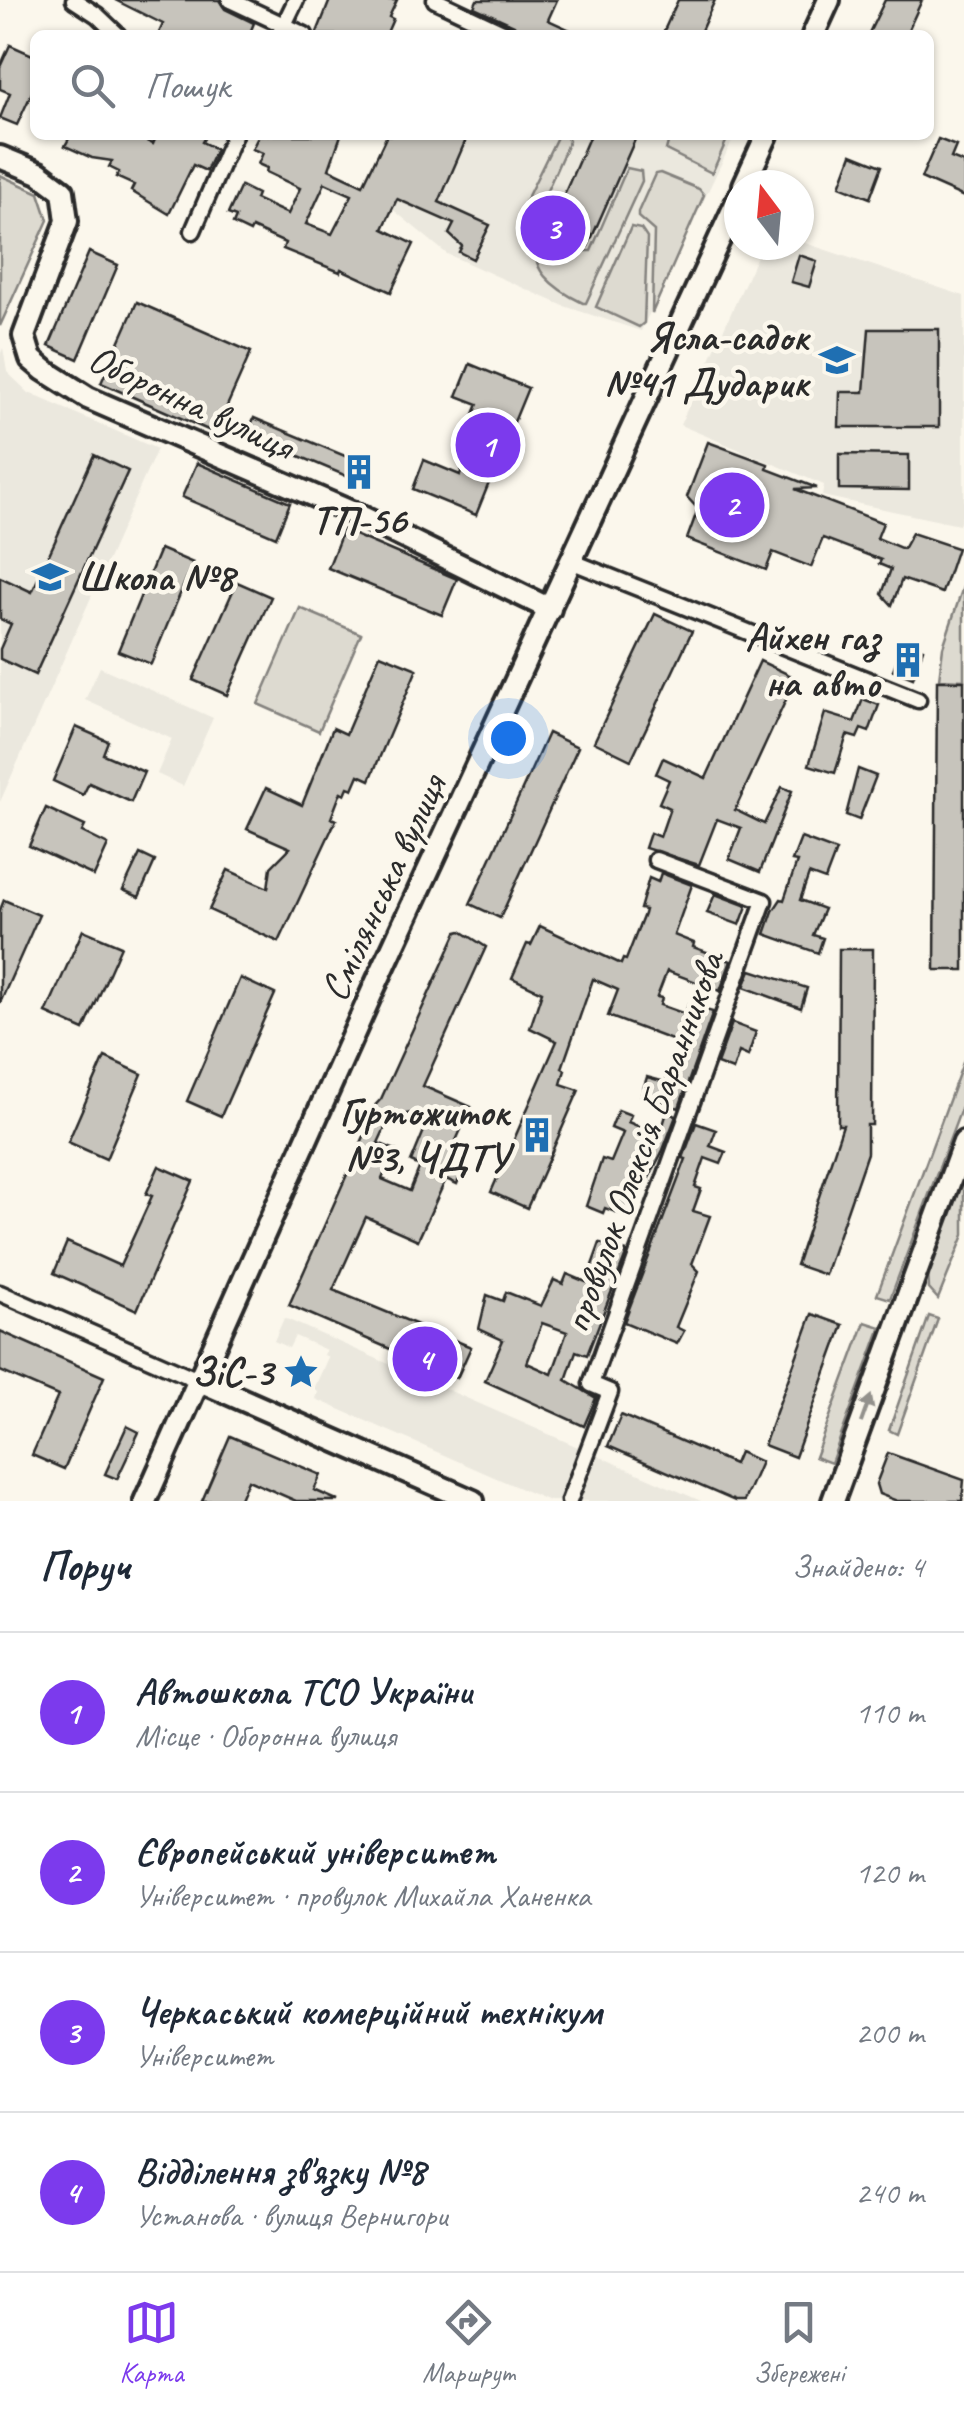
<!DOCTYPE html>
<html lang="uk">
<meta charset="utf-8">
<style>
body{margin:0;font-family:Caveat,sans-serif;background:#f6f6f7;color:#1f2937}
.compass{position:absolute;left:724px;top:170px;width:90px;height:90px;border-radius:50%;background:#fff;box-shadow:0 2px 8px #0004;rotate:344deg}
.you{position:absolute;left:508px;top:738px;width:35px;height:35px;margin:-25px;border:8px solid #fff;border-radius:50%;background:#1a73e8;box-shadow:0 0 0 15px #1a73e833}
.badge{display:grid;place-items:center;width:65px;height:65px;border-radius:50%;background:#7c3aed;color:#fff;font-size:32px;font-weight:700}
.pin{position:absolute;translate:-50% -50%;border:5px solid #fff;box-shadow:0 2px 10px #0006}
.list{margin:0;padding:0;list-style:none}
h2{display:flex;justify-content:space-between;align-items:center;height:130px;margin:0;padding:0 40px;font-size:42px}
h2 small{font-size:32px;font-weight:400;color:#747a83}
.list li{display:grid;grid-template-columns:65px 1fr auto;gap:30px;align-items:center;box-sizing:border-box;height:160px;padding:0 40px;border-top:2px solid #e0e1e3}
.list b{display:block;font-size:38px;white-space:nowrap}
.list p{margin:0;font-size:32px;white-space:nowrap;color:#747a83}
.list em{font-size:32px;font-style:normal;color:#747a83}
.icon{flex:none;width:55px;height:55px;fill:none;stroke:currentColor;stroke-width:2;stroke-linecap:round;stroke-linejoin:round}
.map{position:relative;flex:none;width:964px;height:1501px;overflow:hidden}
.search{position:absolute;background:#fff;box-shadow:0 2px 8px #0004;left:30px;right:30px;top:30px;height:110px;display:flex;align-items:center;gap:25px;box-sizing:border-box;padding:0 35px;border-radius:15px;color:#747a83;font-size:38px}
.sheet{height:770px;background:#fff}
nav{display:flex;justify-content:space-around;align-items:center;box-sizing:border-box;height:140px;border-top:2px solid #e0e1e3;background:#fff;font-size:28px;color:#747a83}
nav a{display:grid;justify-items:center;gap:5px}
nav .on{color:#7c3aed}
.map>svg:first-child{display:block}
.built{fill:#ebe8de}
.green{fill:#dddad0;stroke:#84827e;stroke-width:2.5}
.building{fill:#c7c4bc;stroke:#2b2b2b;stroke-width:2.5;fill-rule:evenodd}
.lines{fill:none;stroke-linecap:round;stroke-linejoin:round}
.street-casing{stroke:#2b2b2b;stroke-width:21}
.secondary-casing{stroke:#2b2b2b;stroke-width:28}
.street{stroke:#fbf7ec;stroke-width:14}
.secondary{stroke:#fbf7ec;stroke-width:20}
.oneway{fill:#93918c}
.labels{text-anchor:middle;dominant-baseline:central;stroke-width:9;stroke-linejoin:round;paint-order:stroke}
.poi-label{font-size:40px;font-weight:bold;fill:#2b2b2b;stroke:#fbf7ec;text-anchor:end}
.street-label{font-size:40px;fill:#2b2b2b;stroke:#fbf7ec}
</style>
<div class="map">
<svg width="964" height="1501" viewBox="0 0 964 1501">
<rect width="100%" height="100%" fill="#fbf7ec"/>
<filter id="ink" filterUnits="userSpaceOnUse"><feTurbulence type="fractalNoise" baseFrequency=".01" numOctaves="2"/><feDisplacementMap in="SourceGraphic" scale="20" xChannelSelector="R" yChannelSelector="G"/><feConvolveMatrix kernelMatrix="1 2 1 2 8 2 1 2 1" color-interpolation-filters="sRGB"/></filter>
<g filter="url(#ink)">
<g class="built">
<polygon points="414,135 735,135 641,331 564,306 447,254 385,203"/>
<polygon points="799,241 964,296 964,510 959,525 822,496 824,485 680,425 762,245 799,245"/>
<polygon points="3,348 7,372 29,393 157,449 0,802 0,355"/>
<polygon points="100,667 213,718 183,786 157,774 172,739 85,700"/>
<polygon points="284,1318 701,1501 549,1501 316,1399 318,1392 314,1389 328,1357 324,1355 326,1350 295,1336 289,1348 274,1341"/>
</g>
<g class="green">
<polygon points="558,135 566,135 569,141 535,218 528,216 525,211 526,200"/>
<polygon points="670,135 729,135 712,173 666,150"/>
<path d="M627,168L641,171L642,181L586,303H583C558,291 519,266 545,237L573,251H591Z"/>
<polygon points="660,173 699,189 704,195 652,313 654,231 638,217 638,212 655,174"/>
<polygon points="0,175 39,193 48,220 0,326"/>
<polygon points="631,227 641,229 647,238 644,323 639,327 596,307"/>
<polygon points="964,584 964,680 939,679 943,647"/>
<polygon points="300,608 361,634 319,731 258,704"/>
<polygon points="964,1060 964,1101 890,1299 877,1295"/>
<polygon points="964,1172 964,1235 938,1299 929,1289 928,1271"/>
<polygon points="929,1316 938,1319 897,1434 889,1430"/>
<polygon points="865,1322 881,1327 831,1463 815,1457"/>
</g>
<g class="building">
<polygon points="115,0 219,0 225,9 254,23 249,35 158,35 163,24"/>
<polygon points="330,0 397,0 389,17 393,19 386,35 316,35"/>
<polygon points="477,0 557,0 548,20 581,35 520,35 514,25 474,7"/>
<polygon points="678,0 715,0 699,35 662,35"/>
<polygon points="885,0 922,0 906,35 868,35"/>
<polygon points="10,45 35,56 35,86 17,125 0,118 10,93 0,89 0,67"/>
<polygon points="71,135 134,135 153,144 157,135 206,135 202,142 216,149 206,171 193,165 169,214 131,191 134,185 116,177 119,172 109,167 112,161 92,158 65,146"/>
<path d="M259,135H341L329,169L363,185L387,135H468L439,202L490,225L473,259L459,252L462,246L449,234L454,224L397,199L383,229L414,244L391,292L341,269L340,272L283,249L285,243L252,228L250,232L233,224L236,217L228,214L241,186L257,194L255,199L288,214L300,188L266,172L267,168L258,164L263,153L252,149ZM325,183L352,195L332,234L306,224Z"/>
<polygon points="590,135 637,135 588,246 549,229"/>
<polygon points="938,139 956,146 951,158 964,163 964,197 921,178"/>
<polygon points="852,154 882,166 870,198 840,186"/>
<polygon points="89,252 118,265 78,359 49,346"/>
<polygon points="799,255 817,261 809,287 791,282"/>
<polygon points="137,302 251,352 215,433 101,383"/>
<polygon points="869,329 939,329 939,427 839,427 840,392 864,392"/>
<polygon points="470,364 528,388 507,439 517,443 506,467 497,463 476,515 413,489 424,460 460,475 469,450 461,447 478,404 457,396"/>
<polygon points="254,418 369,466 363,483 247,434"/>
<polygon points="708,442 768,464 767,469 817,488 795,489 883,523 877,538 903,549 912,533 957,548 942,593 902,579 892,605 882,594 891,569 879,564 881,560 823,538 811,567 773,552 766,570 687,539 698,509 687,497"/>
<polygon points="839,454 909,455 909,490 839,489"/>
<polygon points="94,455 128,471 35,675 0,659 0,649 11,624 0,619 0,577 32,592"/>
<polygon points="197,463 290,503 276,537 182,497"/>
<polygon points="343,530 457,579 442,615 328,568"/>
<polygon points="160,549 193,563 151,664 118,651"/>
<polygon points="237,582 271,597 227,695 193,680"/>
<polygon points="655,614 692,631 631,760 594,742"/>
<polygon points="903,642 923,649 913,678 893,670"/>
<polygon points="380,654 417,669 370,780 359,775 353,789 348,787 345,794 341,792 331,818 336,820 279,942 209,910 228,870 268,888 271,867 290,848 247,829 266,788 302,805 333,728 346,734"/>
<polygon points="760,661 796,678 735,810 764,824 782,787 792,791 760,872 729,859 741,828 717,819 699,865 645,848 650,833 660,837 670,808 659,803 669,780 656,774 663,758 706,778"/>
<polygon points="937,681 964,681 964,970 935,970"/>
<polygon points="863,699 879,705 869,732 861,729 857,738 847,735 835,773 809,765 825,713 854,722"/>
<polygon points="76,727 108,741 103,754 144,772 131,802 89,783 83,795 53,781"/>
<polygon points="548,733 578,747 500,918 470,904"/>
<polygon points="858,769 876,776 859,820 846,815"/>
<polygon points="46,808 85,826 82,832 108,845 94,876 29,846"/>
<polygon points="801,838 836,851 825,880 809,874 800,900 824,909 813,935 823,938 818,953 765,934 773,911 781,899 784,900 797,862 792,861"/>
<polygon points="140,854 155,861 139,897 123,890"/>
<polygon points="661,873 692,885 674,935 694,943 693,947 731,961 720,991 667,971 657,997 662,998 660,1005 685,1014 688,1005 713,1012 679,1108 641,1096 647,1077 665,1082 667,1077 671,1078 685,1045 608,1016 618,990 593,979 562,1068 565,1070 561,1084 579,1090 527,1208 491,1192 557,1041 530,1028 542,992 512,978 527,944 531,945 540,926 621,964 623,959 626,960 644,914 645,910 640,909 649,878 658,882"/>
<polygon points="715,894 747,906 740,925 707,913"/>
<polygon points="4,900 39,915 0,1003 0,910"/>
<polygon points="83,930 121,946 84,1030 46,1013"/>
<path d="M461,931L486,947L423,1086L471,1107L451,1152L467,1158L457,1184L446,1179L418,1240L366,1217L333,1290L471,1347L457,1378L289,1305L373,1116L367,1114L381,1099L457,932ZM411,1113L428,1121L411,1162L420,1166L410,1191L382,1179L395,1150L378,1143L390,1117Z"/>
<polygon points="839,949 873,949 872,1125 867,1125 867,1153 825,1275 796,1265 843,1125 838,1125"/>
<polygon points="751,970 807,988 801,1008 744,987"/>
<polygon points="240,978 275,994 221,1116 187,1101"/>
<polygon points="732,1023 756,1032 748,1056 739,1052 733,1070 717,1064"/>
<polygon points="105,1057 142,1074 106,1159 68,1142"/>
<polygon points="618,1110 631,1115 628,1122 660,1135 667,1112 676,1116 663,1150 648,1180 641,1177 626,1216 605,1208 603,1213 586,1206 602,1159 611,1162 623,1133 611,1128"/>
<polygon points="696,1123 716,1130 710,1146 726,1152 721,1164 705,1158 695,1187 701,1189 693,1211 710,1216 692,1264 699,1271 676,1327 684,1331 677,1344 624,1322 686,1159 683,1158"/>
<polygon points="159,1166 193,1181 137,1310 54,1273 67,1242 120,1266 152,1196 146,1194"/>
<path d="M600,1243L627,1252L587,1355L576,1351L566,1380L596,1398L584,1426L485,1381L503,1340L479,1329L487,1295L503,1301L506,1292L541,1306L554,1280L563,1284L567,1274L586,1282ZM542,1323L567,1332L552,1374L527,1363Z"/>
<polygon points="812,1314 843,1325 795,1457 764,1445"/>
<polygon points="0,1331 104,1377 64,1469 32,1455 58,1396 0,1371"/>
<polygon points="621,1415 734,1464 739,1452 761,1462 744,1501 735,1501 608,1446"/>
<polygon points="127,1426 139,1432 117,1479 105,1474"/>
<polygon points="230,1436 321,1475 314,1490 339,1501 296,1501 248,1480 239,1501 202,1501"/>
<polygon points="888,1453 964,1480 962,1501 897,1501 879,1494 876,1484"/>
</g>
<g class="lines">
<defs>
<g id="street">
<polyline points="74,0 97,15 118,35"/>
<polyline points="230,0 305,35"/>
<polyline points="435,0 509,35"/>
<polyline points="279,35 296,0"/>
<polyline points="193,231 234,135"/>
<polyline points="573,562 918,700"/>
<polyline points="0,1293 200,1381"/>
<polyline points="569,1501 610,1392 591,1384 764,901 656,860"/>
</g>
<g id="secondary">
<polyline points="813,35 829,0"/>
<polyline points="0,157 39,173 63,191 67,221 24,336 31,359 44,370 88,398 358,515 550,609"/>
<polyline points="744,185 767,135"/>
<polyline points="200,1381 473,1501"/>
<polyline points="145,1501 373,990 739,197"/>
<polyline points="833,1501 964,1142"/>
</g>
</defs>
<use href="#street" class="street-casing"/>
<use href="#secondary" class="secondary-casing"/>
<use href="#street" class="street"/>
<use href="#secondary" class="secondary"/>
</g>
<defs><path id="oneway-solid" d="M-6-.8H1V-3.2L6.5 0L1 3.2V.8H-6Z" transform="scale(2.5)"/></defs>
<use class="oneway" href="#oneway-solid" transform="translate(866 1409) rotate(-70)"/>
</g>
<defs>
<symbol id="school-bare" viewBox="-9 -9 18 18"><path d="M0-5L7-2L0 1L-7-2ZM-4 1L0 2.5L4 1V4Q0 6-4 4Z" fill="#1f6fb2" stroke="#fbf7ec" stroke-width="2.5" paint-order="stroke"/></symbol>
<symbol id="building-bare" viewBox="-9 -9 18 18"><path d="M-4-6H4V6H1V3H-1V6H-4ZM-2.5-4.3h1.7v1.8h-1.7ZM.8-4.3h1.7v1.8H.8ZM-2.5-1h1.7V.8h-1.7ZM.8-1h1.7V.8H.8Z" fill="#1f6fb2" stroke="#fbf7ec" stroke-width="2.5" paint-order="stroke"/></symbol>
<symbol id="sight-bare" viewBox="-9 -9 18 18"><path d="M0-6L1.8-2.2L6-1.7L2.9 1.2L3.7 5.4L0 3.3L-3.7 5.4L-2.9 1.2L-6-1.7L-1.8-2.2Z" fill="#1f6fb2" stroke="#fbf7ec" stroke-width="2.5" paint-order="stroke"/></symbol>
</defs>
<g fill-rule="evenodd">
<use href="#school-bare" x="812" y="335" width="50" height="50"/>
<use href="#building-bare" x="334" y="447" width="50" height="50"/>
<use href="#school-bare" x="25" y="552" width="50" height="50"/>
<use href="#building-bare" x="883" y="635" width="50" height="50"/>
<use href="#building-bare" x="512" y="1110" width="50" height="50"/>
<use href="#sight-bare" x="276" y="1347" width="50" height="50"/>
</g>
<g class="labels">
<g class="poi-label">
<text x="809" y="337">Ясла-садок<tspan x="809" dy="46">№41 Дударик</tspan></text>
<text x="359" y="520" text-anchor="middle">ТП-56</text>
<text x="78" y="577" text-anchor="start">Школа №8</text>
<text x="880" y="637">Айхен газ<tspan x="880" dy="46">на авто</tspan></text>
<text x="509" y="1112">Гуртожиток<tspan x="509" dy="46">№3, ЧДТУ</tspan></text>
<text x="273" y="1372">ЗіС-3</text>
</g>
<g class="street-label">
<text transform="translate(191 402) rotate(25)">Оборонна вулиця</text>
<text transform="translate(383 888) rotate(-65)">Смілянська вулиця</text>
<text transform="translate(643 1142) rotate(-70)">провулок Олексія Баранникова</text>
</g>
</g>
</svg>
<svg class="compass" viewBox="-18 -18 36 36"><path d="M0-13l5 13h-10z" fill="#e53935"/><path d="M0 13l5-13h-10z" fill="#747a83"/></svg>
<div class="you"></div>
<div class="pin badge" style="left:488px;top:445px">1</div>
<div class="pin badge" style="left:732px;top:505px">2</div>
<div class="pin badge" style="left:553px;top:228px">3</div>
<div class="pin badge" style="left:425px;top:1359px">4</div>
<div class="search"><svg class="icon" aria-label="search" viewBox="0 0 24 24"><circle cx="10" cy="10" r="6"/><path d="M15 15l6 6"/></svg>Пошук</div>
</div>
<section class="sheet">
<h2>Поруч<small>Знайдено: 4</small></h2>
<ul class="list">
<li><span class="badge">1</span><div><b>Автошкола ТСО України</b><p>Місце · Оборонна вулиця</p></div><em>110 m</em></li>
<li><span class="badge">2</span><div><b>Європейський університет</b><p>Університет · провулок Михайла Ханенка</p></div><em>120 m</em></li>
<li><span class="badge">3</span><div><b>Черкаський комерційний технікум</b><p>Університет</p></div><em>200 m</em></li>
<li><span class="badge">4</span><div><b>Відділення зв'язку №8</b><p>Установа · вулиця Вернигори</p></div><em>240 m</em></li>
</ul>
</section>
<nav>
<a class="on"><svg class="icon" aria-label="map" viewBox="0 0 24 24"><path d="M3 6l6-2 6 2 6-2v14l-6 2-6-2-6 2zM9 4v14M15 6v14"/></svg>Карта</a>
<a><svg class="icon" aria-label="directions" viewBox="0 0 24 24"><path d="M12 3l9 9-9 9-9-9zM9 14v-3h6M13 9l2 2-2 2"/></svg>Маршрут</a>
<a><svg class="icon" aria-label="saved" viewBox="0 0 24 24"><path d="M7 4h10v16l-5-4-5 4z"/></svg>Збережені</a>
</nav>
